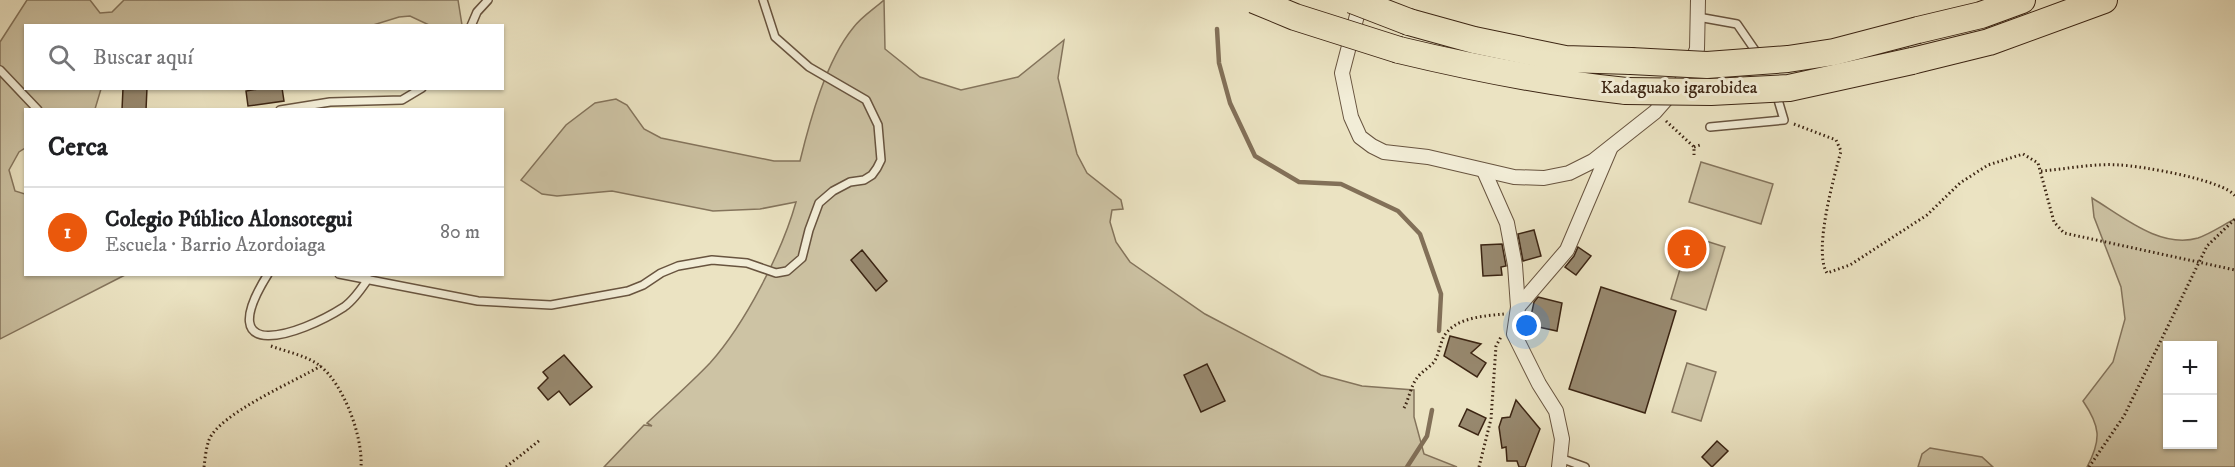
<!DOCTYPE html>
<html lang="es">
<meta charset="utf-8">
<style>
body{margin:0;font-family:"IM FELL DW Pica",serif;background:#f6f6f6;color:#202124}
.controls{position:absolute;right:18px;bottom:18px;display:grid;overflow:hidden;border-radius:0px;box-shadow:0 2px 4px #0004}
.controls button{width:54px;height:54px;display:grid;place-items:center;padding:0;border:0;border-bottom:2px solid #e0e0e0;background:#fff;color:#202124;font:30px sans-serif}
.you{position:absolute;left:1527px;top:326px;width:21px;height:21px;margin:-15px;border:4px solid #fff;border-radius:50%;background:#1a73e8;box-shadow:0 0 0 9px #1a73e833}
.badge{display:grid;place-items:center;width:39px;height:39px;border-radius:50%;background:#ea580c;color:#fff;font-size:20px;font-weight:700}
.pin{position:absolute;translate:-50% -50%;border:3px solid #fff;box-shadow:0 2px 6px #0006}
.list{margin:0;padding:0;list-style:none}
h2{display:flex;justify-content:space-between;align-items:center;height:78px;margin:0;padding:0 24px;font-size:26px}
h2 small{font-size:20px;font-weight:400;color:#757577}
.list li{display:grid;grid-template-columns:39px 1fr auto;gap:18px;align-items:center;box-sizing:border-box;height:90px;padding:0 24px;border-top:2px solid #e0e0e0}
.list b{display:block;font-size:22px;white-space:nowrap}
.list p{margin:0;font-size:20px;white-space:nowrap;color:#757577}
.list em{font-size:20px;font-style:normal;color:#757577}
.icon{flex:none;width:33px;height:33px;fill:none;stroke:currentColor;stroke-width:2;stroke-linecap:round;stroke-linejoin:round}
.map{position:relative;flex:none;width:2235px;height:467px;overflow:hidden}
.search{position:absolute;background:#fff;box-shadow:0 2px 4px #0004;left:24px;top:24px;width:480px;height:66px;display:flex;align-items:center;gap:15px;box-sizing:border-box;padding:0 21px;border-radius:0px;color:#757577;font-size:22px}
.panel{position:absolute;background:#fff;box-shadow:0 2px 4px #0004;left:24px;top:108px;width:480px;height:168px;border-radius:0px}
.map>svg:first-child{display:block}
.green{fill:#cdc3a4;stroke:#84745c;stroke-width:1.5;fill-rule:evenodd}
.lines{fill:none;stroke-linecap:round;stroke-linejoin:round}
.stream{stroke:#827058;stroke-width:4.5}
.building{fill:#97886e;stroke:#3c2513;stroke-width:1.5}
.lane-casing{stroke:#68543f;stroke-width:10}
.street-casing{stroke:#68543f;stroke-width:16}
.highway-casing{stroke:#3c2513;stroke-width:28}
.path{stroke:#3c2513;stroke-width:3;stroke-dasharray:1.5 3;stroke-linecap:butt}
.lane{stroke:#f2edd7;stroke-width:7}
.street{stroke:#f2edd7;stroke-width:14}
.highway{stroke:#ebe3c2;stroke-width:26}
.highway-bridge-casing{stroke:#3c2513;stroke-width:28;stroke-linecap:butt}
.highway-bridge{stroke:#ebe3c2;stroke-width:26}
.labels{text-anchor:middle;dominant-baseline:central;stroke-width:6;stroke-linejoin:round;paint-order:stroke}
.street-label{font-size:18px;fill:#3c2513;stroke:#f2edd7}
</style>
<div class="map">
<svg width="2235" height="467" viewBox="0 0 2235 467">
<rect width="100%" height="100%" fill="#ebe3c2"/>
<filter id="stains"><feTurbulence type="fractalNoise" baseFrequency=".00333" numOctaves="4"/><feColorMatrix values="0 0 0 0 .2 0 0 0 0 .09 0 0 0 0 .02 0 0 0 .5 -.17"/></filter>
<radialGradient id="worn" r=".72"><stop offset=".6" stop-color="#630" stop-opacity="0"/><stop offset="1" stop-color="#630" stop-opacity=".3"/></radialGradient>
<g class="green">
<polygon points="27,0 90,0 100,13 112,12 124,0 458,0 462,25 429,25 410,16 399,17 370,26 26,26 26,88 101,89 95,109 26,110 25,148 19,152 9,170 15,191 25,194 26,274 125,275 0,339 0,42"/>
<path d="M884,0L885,49L920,77L961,90L1018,77L1064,40L1058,78L1077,154L1087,173L1121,200L1123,209L1112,210L1110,222L1116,242L1130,262L1205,314L1321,375L1362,386L1414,390V417L1424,454L1457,467H604L644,425L652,426L647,423C668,403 690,384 710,363C745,324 782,252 796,202L760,209L713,211L612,191L557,196L542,194L521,180L566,125L595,103L616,99L627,105L644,129L661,138L774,161H800C810,120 826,61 853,28C861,17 874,9 884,0Z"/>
<polygon points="1701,162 1773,184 1761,224 1689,202"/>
<path d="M2092,198C2122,216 2160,249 2198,238C2210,234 2223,225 2235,219V467H2087C2102,439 2100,426 2083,401L2113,362L2125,319L2121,287L2094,217ZM2168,346H2212V444H2168Z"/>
<polygon points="1690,236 1725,247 1706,310 1671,299"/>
<polygon points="1687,363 1716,372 1701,421 1672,412"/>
<polygon points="1930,448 1982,457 1993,467 1918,467 1922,454"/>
</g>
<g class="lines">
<g class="stream">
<polyline points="1217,29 1219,63 1230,103 1255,156 1299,182 1341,184 1398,211 1420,234 1441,294 1439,331"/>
<polyline points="1407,467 1427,436 1432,410"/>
</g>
</g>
<g class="building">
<polygon points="123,88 147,88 146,110 122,110"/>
<polygon points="264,88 282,88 284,101 248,106 246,91"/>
<polygon points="1534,230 1541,256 1523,261 1518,234"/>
<polygon points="1502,244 1506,266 1501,267 1502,275 1483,276 1481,245"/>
<polygon points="1578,247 1591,256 1576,275 1565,267 1574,256"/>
<polygon points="862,250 887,281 876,291 851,260"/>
<polygon points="1601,287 1676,311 1645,413 1569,389"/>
<polygon points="1538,297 1562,303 1557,331 1529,325 1534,302"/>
<polygon points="1450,336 1481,344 1471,353 1486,363 1477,377 1444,356"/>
<polygon points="564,355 592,387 570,405 559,391 548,400 538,388 548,378 543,372"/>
<polygon points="1207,364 1225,401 1201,412 1184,375"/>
<polygon points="1516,400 1540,429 1525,467 1519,467 1517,461 1507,461 1506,447 1502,448 1499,427 1502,418 1510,417"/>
<polygon points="1467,409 1486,418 1478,435 1459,426"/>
<polygon points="1717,441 1728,451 1712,467 1702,457"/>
</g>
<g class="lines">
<defs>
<g id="lane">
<polyline points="1698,17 1737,24 1759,56"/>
<polyline points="471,26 477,12 488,0"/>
<polyline points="0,70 38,110"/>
<polyline points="280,110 330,102 402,100 422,88"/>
<polyline points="1710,127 1784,120 1776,93"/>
<path d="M268,274C211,365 299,336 344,307C354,300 362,288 368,279"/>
<polyline points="339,274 478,301 551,305 628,291 643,285 661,273 678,266 712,260 747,263 776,273 787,271 802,258 809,230 819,203 833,191 850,182 864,180 872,175 877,168 881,160 878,125 866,100 809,67 775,37 763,0"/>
<polyline points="1560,458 1585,467"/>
</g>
<g id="street">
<polyline points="1361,0 1342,73 1351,117 1360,137 1372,146 1384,152 1428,157 1514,177 1544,178 1569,173 1593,161 1655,112 1684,79 1697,49 1698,0"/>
<polyline points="1484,171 1507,223 1515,265 1518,307 1514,334 1539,384 1556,411 1562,439 1559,467"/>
<polyline points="1518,307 1567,250 1610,149"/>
</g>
<g id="highway">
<polyline points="1409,22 1474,40 1565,59 1631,61"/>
<polyline points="1918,30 1981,15 2022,0"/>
<path d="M1399,50C1474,68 1549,83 1626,91"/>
<polyline points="1912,61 1989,42 2104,0"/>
</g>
</defs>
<use href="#lane" class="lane-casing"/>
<use href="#street" class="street-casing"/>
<use href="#highway" class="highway-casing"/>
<g class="path">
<polyline points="1666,121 1694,147 1694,155"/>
<path d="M1794,124L1836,140L1841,151C1834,177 1813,251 1827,273L1850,265L1927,215L1960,183L1988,165L2023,154L2038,163L2054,222L2064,233L2235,270"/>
<polyline points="1694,147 1700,145"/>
<path d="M2041,171C2067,169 2095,163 2120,165C2141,166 2224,180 2235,196"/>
<path d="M271,346C287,352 305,355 319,365C344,384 363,437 361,467"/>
<path d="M1404,408C1409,399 1411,385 1417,378C1421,372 1429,368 1434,362C1439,354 1440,344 1444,336C1456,317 1485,316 1504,314"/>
<path d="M204,467C205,459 206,448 209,440C219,414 295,381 321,366"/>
<polyline points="506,467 540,440"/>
<polyline points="1479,467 1491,419 1496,346 1501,337"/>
<polyline points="2089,467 2124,416 2207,246 2235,219"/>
</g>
<use href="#lane" class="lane"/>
<use href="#street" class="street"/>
<use href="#highway" class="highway"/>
<defs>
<g id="highway-bridge">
<polyline points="1254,0 1295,17 1399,50"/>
<polyline points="1352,0 1409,22"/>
<polyline points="1631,61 1707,65 1788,59 1834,52 1918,30"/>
<polyline points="1626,91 1711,92 1789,88 1912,61"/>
</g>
</defs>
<use href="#highway-bridge" class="highway-bridge-casing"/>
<use href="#highway-bridge" class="highway-bridge"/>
</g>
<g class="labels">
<g class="street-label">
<text x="1679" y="88">Kadaguako igarobidea</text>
</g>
</g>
<rect width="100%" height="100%" filter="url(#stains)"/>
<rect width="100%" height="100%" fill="url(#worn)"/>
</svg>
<div class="controls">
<button>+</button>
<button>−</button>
</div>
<div class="you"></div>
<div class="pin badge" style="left:1687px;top:249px">1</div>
<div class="search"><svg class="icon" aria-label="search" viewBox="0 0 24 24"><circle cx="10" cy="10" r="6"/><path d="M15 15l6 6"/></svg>Buscar aquí</div>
<section class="panel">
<h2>Cerca<small></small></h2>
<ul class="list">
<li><span class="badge">1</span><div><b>Colegio Público Alonsotegui</b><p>Escuela · Barrio Azordoiaga</p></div><em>80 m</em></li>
</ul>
</section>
</div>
